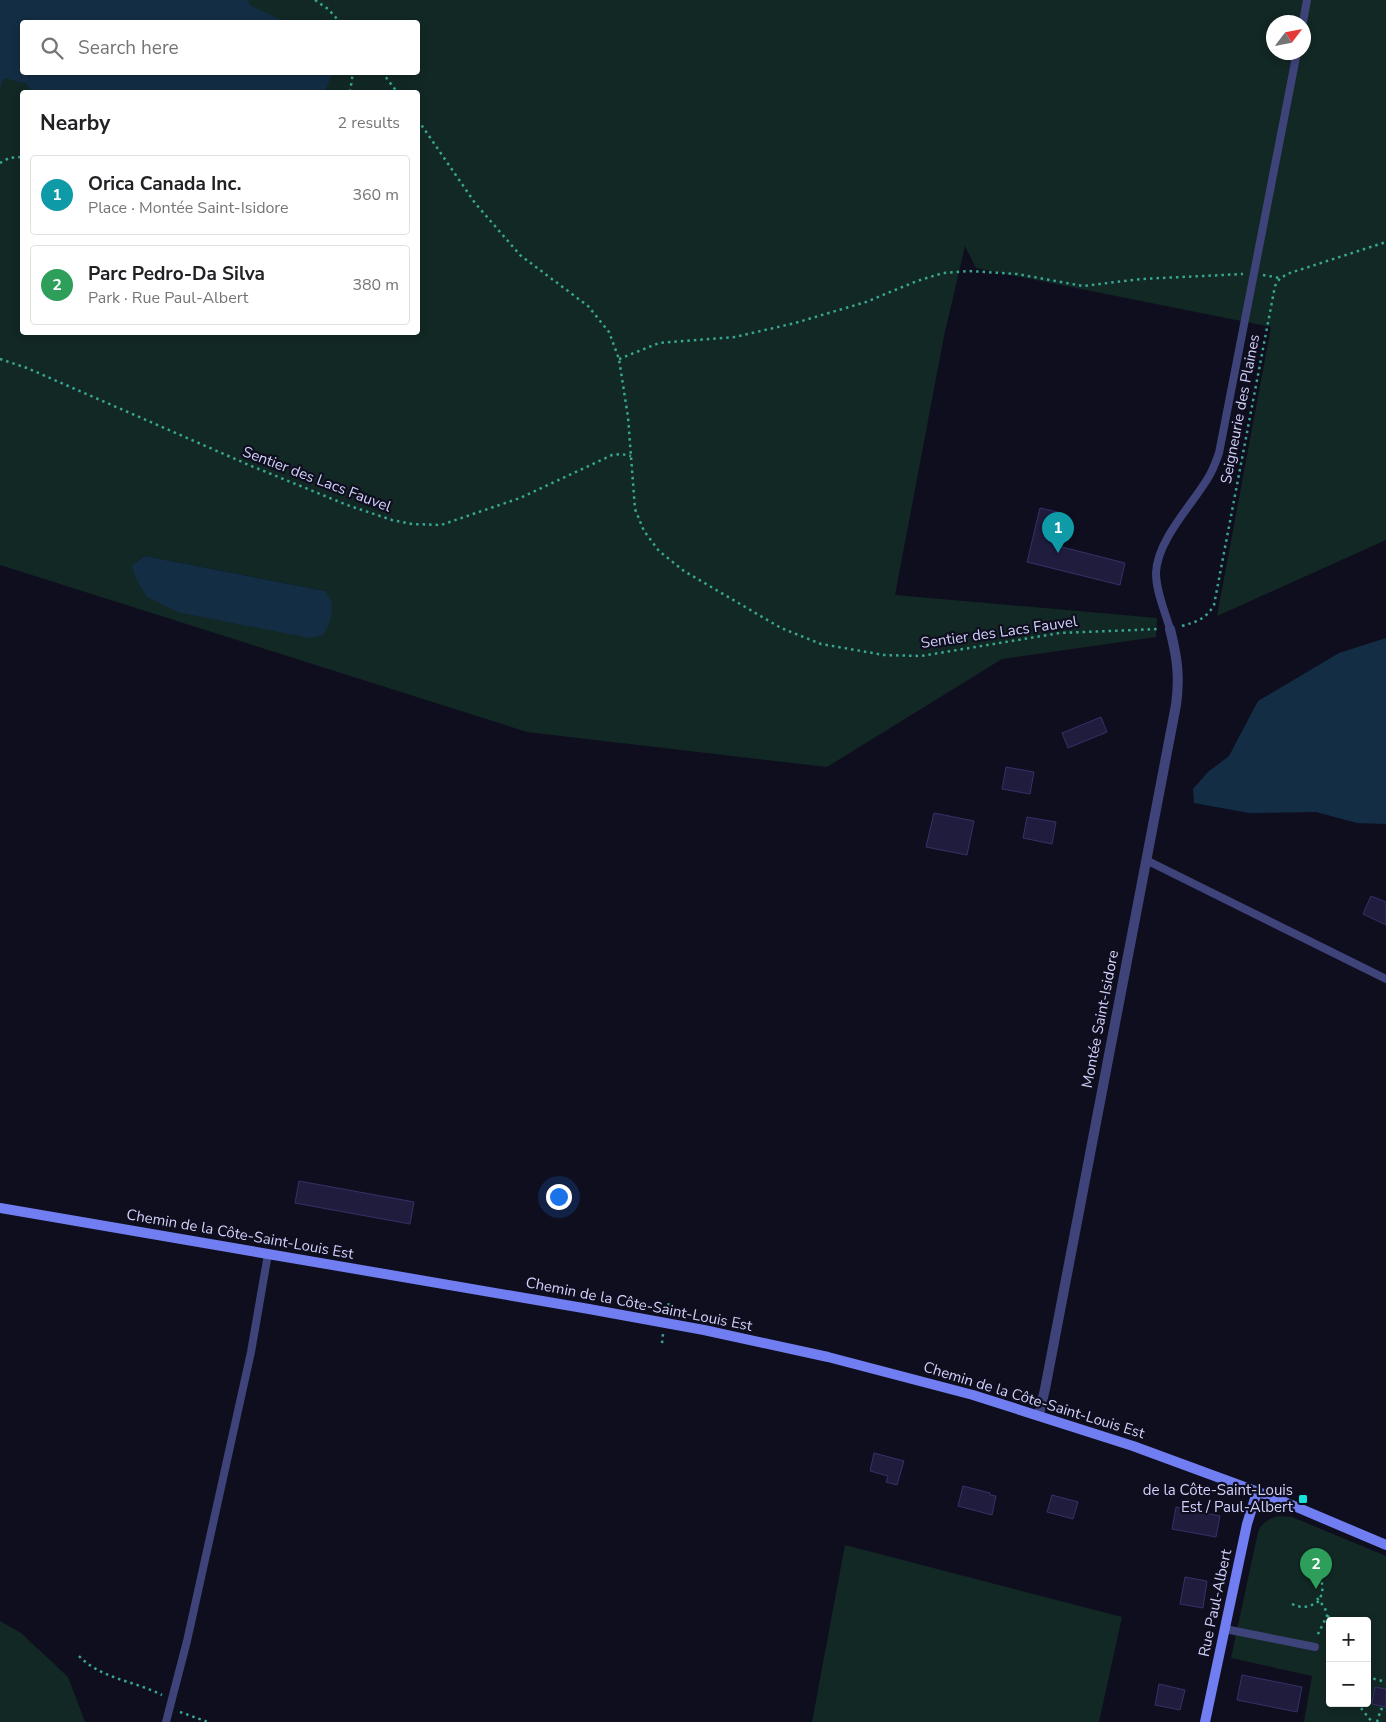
<!DOCTYPE html>
<meta charset="utf-8">
<style>
body{margin:0;font-family:"Nunito Sans",sans-serif;background:#f2f2f2;color:#202124}
.controls{position:absolute;right:15px;bottom:15px;display:grid;overflow:hidden;border-radius:5px;box-shadow:0 2px 8px #0003}
.controls button{width:45px;height:45px;display:grid;place-items:center;padding:0;border:0;border-bottom:1px solid #e0e0e0;background:#fff;color:#202124;font:25px sans-serif}
.compass{position:absolute;left:1266px;top:15px;width:45px;height:45px;border-radius:50%;background:#fff;box-shadow:0 2px 8px #0003;rotate:58deg}
.you{position:absolute;left:558px;top:1196px;width:18px;height:18px;margin:-12px;border:4px solid #fff;border-radius:50%;background:#1a73e8;box-shadow:0 0 0 8px #1a73e833}
.badge{display:grid;place-items:center;width:32px;height:32px;border-radius:50%;background:#db2777;color:#fff;font-size:16px;font-weight:700}
.pin{position:absolute;translate:-50% -41px;filter:drop-shadow(0 1px 2px #0008)}
.pin::after{content:'';position:absolute;top:26px;width:18px;height:15px;background:inherit;clip-path:polygon(0 0,100% 0,50% 100%)}
.list{margin:0;padding:0;list-style:none}
h2{display:flex;justify-content:space-between;align-items:center;height:65px;margin:0;padding:0 20px;font-size:21px}
h2 small{font-size:16px;font-weight:400;color:#757577}
.list li{display:grid;grid-template-columns:32px 1fr auto;gap:15px;align-items:center;box-sizing:border-box;height:80px;margin:0 10px 10px;padding:0 10px;border:1px solid #e0e0e0;border-radius:5px}
.list b{display:block;font-size:19px;white-space:nowrap}
.list p{margin:0;font-size:16px;white-space:nowrap;color:#757577}
.list em{font-size:16px;font-style:normal;color:#757577}
.icon{flex:none;width:28px;height:28px;fill:none;stroke:currentColor;stroke-width:2;stroke-linecap:round;stroke-linejoin:round}
.map{position:relative;flex:none;width:1386px;height:1722px;overflow:hidden}
.search{position:absolute;background:#fff;box-shadow:0 2px 8px #0003;left:20px;top:20px;width:400px;height:55px;display:flex;align-items:center;gap:12px;box-sizing:border-box;padding:0 18px;border-radius:5px;color:#757577;font-size:19px}
.panel{position:absolute;background:#fff;box-shadow:0 2px 8px #0003;left:20px;top:90px;width:400px;height:245px;border-radius:5px}
.map>svg:first-child{display:block}
.green{fill:#122824;fill-rule:evenodd}
.water{fill:#132d44}
.building{fill:#1f1c3e;stroke:#353168}
.lines{fill:none;stroke-linecap:round;stroke-linejoin:round}
.path{stroke:#39a692;stroke-width:2.5;stroke-dasharray:2.5 4;stroke-linecap:butt}
.lane{stroke:#3e4379;stroke-width:8}
.street{stroke:#3e4379;stroke-width:10}
.secondary{stroke:#717ef1;stroke-width:10}
.poi-dot{fill:#16e2dc;stroke:#0f0e1f;stroke-width:2}
.labels{text-anchor:middle;dominant-baseline:central;stroke-width:4.5;stroke-linejoin:round;paint-order:stroke}
.street-label{font-size:15px;fill:#d1d1fb;stroke:#0f0e1f}
.poi-label{font-size:15px;fill:#d1d1fb;stroke:#0f0e1f;text-anchor:end}
</style>
<div class="map">
<svg width="1386" height="1722" viewBox="0 0 1386 1722">
<rect width="100%" height="100%" fill="#0f0e1f"/>
<g class="green">
<path d="M0,0H1386V540L1217,616L1271,327L976,268L965,246L944,336L895,595L1157,618L1156,637L1002,659L827,767L527,732L0,565ZM22,22H418V72H22ZM1274,22H1304V52H1274ZM22,92H418V332H22ZM145,556L325,591L136,562Z"/>
<path d="M1278,1516L1292,1517L1386,1556V1722H1304L1312,1676L1231,1658L1258,1532C1262,1522 1269,1519 1278,1516ZM1330,1621H1367V1703H1330Z"/>
<polygon points="845,1545 1122,1617 1099,1722 812,1722"/>
<polygon points="0,1621 21,1633 68,1677 85,1722 0,1722"/>
</g>
<g class="water">
<polygon points="0,0 248,0 250,5 285,22 22,22 22,72 332,73 325,92 32,92 27,84 4,78 0,89"/>
<path d="M145,556L325,591C337,603 331,623 323,635L310,638L177,612L147,597L137,581L132,566L136,562Z"/>
<polygon points="1386,638 1386,824 1357,823 1316,812 1249,813 1194,803 1193,789 1208,772 1229,756 1258,701 1339,653"/>
</g>
<g class="building">
<polygon points="1040,508 1062,513 1054,545 1125,563 1120,585 1027,562"/>
<polygon points="1101,717 1107,732 1068,748 1062,733"/>
<polygon points="1006,767 1034,772 1030,794 1002,789"/>
<polygon points="934,813 974,821 967,855 926,847"/>
<polygon points="1027,817 1056,822 1052,844 1023,838"/>
<polygon points="1371,896 1386,902 1386,925 1363,914"/>
<polygon points="299,1181 414,1202 410,1224 295,1203"/>
<polygon points="874,1453 904,1461 897,1485 886,1482 888,1476 870,1471"/>
<polygon points="963,1486 990,1493 990,1495 996,1496 992,1515 958,1506"/>
<polygon points="1052,1495 1078,1502 1073,1519 1047,1512"/>
<polygon points="1176,1507 1220,1516 1216,1537 1172,1529"/>
<polygon points="1185,1577 1207,1581 1203,1608 1180,1604"/>
<polygon points="1242,1675 1302,1687 1297,1712 1237,1700"/>
<polygon points="1159,1684 1185,1690 1180,1710 1155,1705"/>
<polygon points="1375,1687 1386,1689 1386,1707 1372,1704"/>
</g>
<g class="lines">
<g class="path">
<polyline points="315,0 328,9 340,22"/>
<polyline points="382,72 397,92"/>
<polyline points="350,92 353,72"/>
<polyline points="418,120 475,203 520,255 588,306 609,332 619,359 628,417 635,509 644,531 659,551 684,571 781,628 821,644 884,655 921,656 1060,633 1159,629"/>
<polyline points="0,163 9,158 22,157"/>
<polyline points="1263,275 1280,278"/>
<polyline points="0,359 27,368 249,465 347,505 392,520 412,524 441,525 473,514 520,498 612,455 621,454 631,456"/>
<polyline points="619,359 659,343 735,337 795,323 866,302 917,281 943,273 969,271 1017,274 1083,286 1141,279 1243,274"/>
<path d="M1182,626C1196,622 1206,619 1214,605L1275,286L1280,278L1290,273L1386,242"/>
<polyline points="667,1312 669,1302"/>
<polyline points="662,1343 663,1334"/>
<polyline points="1317,1598 1325,1608 1327,1616 1317,1636"/>
<path d="M1292,1604C1302,1609 1310,1607 1319,1601C1324,1590 1324,1582 1316,1572"/>
<polyline points="1327,1616 1341,1621"/>
<path d="M79,1656C101,1679 135,1681 162,1695"/>
<polyline points="1367,1677 1386,1682"/>
<polyline points="1368,1677 1370,1666"/>
<polyline points="1357,1703 1372,1722"/>
<polyline points="180,1712 208,1722"/>
<polyline points="1377,1722 1381,1709 1386,1710"/>
</g>
<g class="lane">
<polyline points="1303,22 1307,0"/>
<path d="M1170,629C1165,611 1156,592 1156,573C1157,540 1192,505 1208,478C1213,470 1216,461 1219,453L1297,52"/>
<polyline points="1146,860 1386,979"/>
<polyline points="1225,1629 1315,1647"/>
<polyline points="166,1722 187,1641 251,1352 268,1254"/>
</g>
<path class="street" d="M1039,1415L1045,1389L1176,705C1180,676 1177,657 1170,629"/>
<g class="secondary">
<polyline points="0,1208 589,1309 704,1330 828,1357 973,1395 1133,1446 1280,1500 1386,1545"/>
<polyline points="1205,1722 1247,1524 1257,1492"/>
</g>
</g>
<rect class="poi-dot" x="1298" y="1494" width="10" height="10" rx="2.5"/>
<g class="labels">
<g class="street-label">
<text transform="translate(1240 409) rotate(-79)">Seigneurie des Plaines</text>
<text transform="translate(317 479) rotate(21)">Sentier des Lacs Fauvel</text>
<text transform="translate(999 632) rotate(-8)">Sentier des Lacs Fauvel</text>
<text transform="translate(1100 1019) rotate(-79)">Montée Saint-Isidore</text>
<text transform="translate(240 1234) rotate(10)">Chemin de la Côte-Saint-Louis Est</text>
<text transform="translate(639 1304) rotate(11)">Chemin de la Côte-Saint-Louis Est</text>
<text transform="translate(1034 1400) rotate(17)">Chemin de la Côte-Saint-Louis Est</text>
<text transform="translate(1215 1603) rotate(-78)">Rue Paul-Albert</text>
</g>
<g class="poi-label">
<text x="1293" y="1490">de la Côte-Saint-Louis<tspan x="1293" dy="17">Est / Paul-Albert</tspan></text>
</g>
</g>
</svg>
<div class="controls">
<button>+</button>
<button>−</button>
</div>
<svg class="compass" viewBox="-18 -18 36 36"><path d="M0-13l5 13h-10z" fill="#e53935"/><path d="M0 13l5-13h-10z" fill="#757577"/></svg>
<div class="you"></div>
<div class="pin badge" style="left:1058px;top:553px;background:#0f9aa8">1</div>
<div class="pin badge" style="left:1316px;top:1589px;background:#2e9e5b">2</div>
<div class="search"><svg class="icon" aria-label="search" viewBox="0 0 24 24"><circle cx="10" cy="10" r="6"/><path d="M15 15l6 6"/></svg>Search here</div>
<section class="panel">
<h2>Nearby<small>2 results</small></h2>
<ul class="list">
<li><span class="badge" style="background:#0f9aa8">1</span><div><b>Orica Canada Inc.</b><p>Place · Montée Saint-Isidore</p></div><em>360 m</em></li>
<li><span class="badge" style="background:#2e9e5b">2</span><div><b>Parc Pedro-Da Silva</b><p>Park · Rue Paul-Albert</p></div><em>380 m</em></li>
</ul>
</section>
</div>
